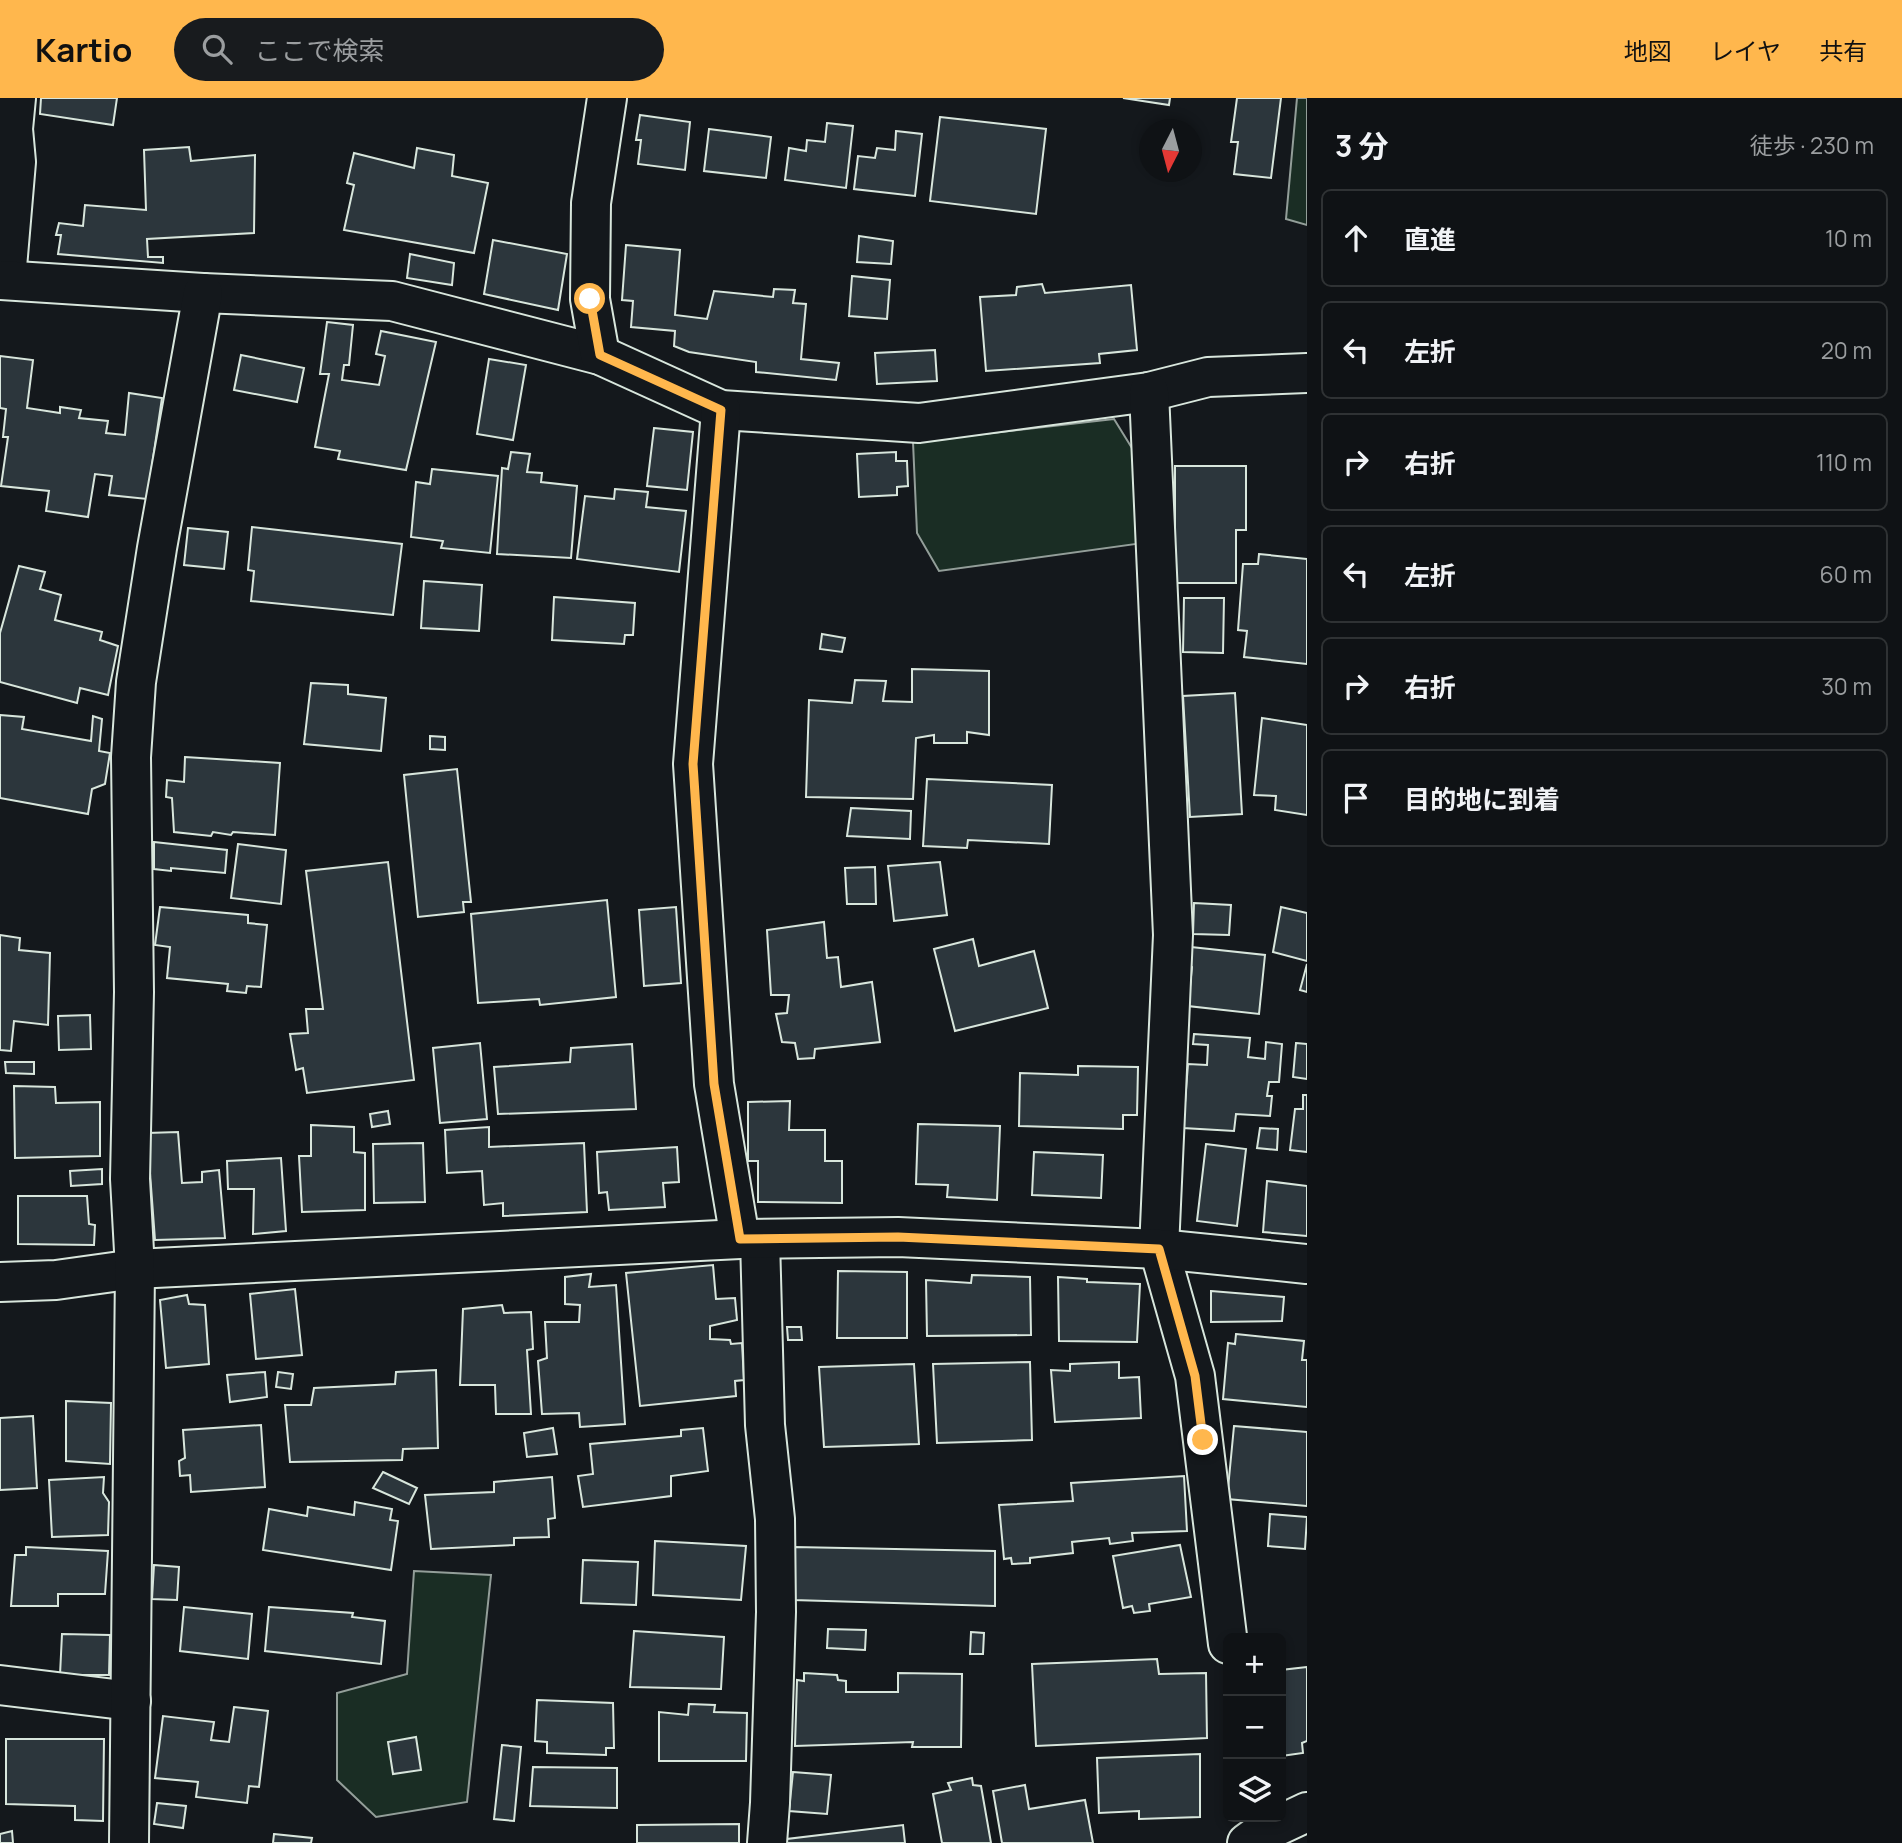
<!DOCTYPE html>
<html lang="ja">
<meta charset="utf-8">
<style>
body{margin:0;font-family:Manrope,"Noto Sans JP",sans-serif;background:#181b1e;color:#f1f3f6}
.controls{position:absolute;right:21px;bottom:21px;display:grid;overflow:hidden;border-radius:10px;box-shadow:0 4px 10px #0003}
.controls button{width:63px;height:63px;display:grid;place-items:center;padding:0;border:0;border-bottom:2px solid #2f3234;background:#0f1215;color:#f1f3f6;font:35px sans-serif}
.compass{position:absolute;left:1139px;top:21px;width:63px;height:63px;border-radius:50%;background:#0f1215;box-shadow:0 4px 10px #0003;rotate:186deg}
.stop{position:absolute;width:21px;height:21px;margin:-16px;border:5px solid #ffb74d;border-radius:50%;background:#fff}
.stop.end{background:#ffb74d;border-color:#fff;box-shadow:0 2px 7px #0008}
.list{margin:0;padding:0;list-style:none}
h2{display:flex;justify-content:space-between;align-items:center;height:91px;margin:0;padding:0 28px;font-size:30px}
h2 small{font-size:23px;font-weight:400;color:#9b9ea0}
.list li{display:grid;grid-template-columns:46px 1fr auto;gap:21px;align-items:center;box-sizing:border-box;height:98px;margin:0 14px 14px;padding:0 14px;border:2px solid #2f3234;border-radius:10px}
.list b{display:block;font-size:26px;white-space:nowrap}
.list em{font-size:23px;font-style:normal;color:#9b9ea0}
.icon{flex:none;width:38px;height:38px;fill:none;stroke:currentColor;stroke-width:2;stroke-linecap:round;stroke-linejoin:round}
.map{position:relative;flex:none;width:1307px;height:1745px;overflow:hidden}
header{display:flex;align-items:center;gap:42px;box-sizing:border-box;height:98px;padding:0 35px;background:#ffb74d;color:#111}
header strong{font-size:33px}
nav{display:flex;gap:38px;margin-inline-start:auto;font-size:24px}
.search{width:490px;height:63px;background:#181b1e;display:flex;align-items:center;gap:18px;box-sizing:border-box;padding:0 24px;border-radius:38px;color:#9b9ea0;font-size:26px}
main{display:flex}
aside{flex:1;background:#0f1215}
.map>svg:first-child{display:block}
.green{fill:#1a2d24;stroke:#939e99;stroke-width:2}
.building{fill:#2c363c;stroke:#d8e6dc;stroke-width:2}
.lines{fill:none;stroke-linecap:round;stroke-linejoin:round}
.street-casing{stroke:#d8e6dc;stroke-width:42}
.secondary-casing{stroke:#d8e6dc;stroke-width:42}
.street{stroke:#14181c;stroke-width:38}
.secondary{stroke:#14181c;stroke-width:38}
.route{stroke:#ffb74d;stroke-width:9}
</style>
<header>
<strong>Kartio</strong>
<div class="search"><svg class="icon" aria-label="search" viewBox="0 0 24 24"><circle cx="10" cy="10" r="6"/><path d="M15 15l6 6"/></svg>ここで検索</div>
<nav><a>地図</a><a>レイヤ</a><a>共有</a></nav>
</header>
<main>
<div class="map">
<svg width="1307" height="1745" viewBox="0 0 1307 1745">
<rect width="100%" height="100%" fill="#14181c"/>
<g class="green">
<polygon points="1297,0 1307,0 1307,127 1286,121"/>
<polygon points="1114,321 1135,355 1136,446 939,473 917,435 913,344"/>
<polygon points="414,1473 491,1477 467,1704 376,1719 337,1682 337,1595 407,1576"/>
</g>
<g class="building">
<polygon points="41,0 117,0 113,27 40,16"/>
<polygon points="1123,0 1170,0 1169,7"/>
<polygon points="1237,0 1281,0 1271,80 1234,76 1238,44 1231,44"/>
<polygon points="640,17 690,24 685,72 638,66 641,42 636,42"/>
<polygon points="940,19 1046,31 1036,116 930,103"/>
<polygon points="827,25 853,28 846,90 785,82 789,50 806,53 807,42 825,44"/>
<polygon points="709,31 771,39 766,80 704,73"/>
<polygon points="896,33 922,36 915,98 854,91 858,58 875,60 877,50 895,52"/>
<polygon points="189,49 191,63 255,57 254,135 147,141 148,159 163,159 163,165 58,156 61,137 56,137 59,125 83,128 85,107 146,112 144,52"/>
<polygon points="417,50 454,57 452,78 488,85 474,155 344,132 354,87 347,85 354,55 414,70"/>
<polygon points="859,138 893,143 891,166 857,164"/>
<polygon points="493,142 567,156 558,212 484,196"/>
<polygon points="626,147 680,152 675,217 707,221 714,193 773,199 774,191 795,192 793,205 806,206 801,261 839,265 836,282 756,274 756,264 689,254 674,248 675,233 631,229 633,203 622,202"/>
<polygon points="410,156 454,165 452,187 407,180"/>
<polygon points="852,178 890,182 887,221 849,218"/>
<polygon points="1042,186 1045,195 1131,187 1137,252 1099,256 1100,265 986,273 980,199 1016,197 1017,189"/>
<polygon points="327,224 353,227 349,267 344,267 342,282 379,287 385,258 376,256 381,233 436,244 406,372 338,361 340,353 315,349 329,276 320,276"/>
<polygon points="935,252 937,283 877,286 875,255"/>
<polygon points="241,257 304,270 297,304 234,292"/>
<polygon points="0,258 33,262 27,310 60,315 60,309 81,312 79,320 108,323 106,335 125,337 129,295 162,300 147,401 109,397 112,378 95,376 88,419 46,413 49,393 1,388 8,339 3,339 6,311 0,310"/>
<polygon points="489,261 526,267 513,342 477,336"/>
<polygon points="654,330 693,334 687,392 647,388"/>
<polygon points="511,354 530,356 527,374 542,375 541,384 577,388 571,460 497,456 502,370 508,371"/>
<polygon points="896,354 896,363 907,363 908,388 897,389 897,397 859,399 857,356"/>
<polygon points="1175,368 1246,368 1246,432 1236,432 1236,485 1175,485"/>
<polygon points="432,371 498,378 490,455 441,450 443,443 411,439 416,384 430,386"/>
<polygon points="615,391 648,394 646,409 686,413 679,474 577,461 585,398 614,401"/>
<polygon points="252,429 402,446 393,517 251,503 254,473 248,472"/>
<polygon points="188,430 228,434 224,471 184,467"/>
<polygon points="1259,456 1307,461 1307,566 1244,559 1247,533 1238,532 1243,466 1258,466"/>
<polygon points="19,468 45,474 40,491 61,497 55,522 102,534 100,542 118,548 108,597 80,590 77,605 0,584 0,535"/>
<polygon points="424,483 482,487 479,533 421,530"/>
<polygon points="554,499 635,505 633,537 625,537 624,546 552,542"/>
<polygon points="1184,500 1224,500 1223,555 1183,554"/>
<polygon points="822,536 845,540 842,554 820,551"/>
<polygon points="912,571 989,573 989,637 967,634 967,645 934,645 934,637 916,640 913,701 806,699 809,602 852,605 855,582 886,583 883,603 912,604"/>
<polygon points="311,585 348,587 348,596 386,600 381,653 304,646"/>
<polygon points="1235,595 1242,716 1190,719 1183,598"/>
<polygon points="0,617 24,619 22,631 91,643 93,618 102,621 99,653 110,655 105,686 92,691 88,716 0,700"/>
<polygon points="1262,620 1307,627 1307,717 1275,712 1276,698 1254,697"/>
<polygon points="430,638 445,639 445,652 430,651"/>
<polygon points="185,659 280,665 275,737 233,734 231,737 213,734 211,738 174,734 172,700 166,699 167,682 184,684"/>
<polygon points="457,671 471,804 463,804 464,814 418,819 404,677"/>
<polygon points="927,681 1052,687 1049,746 968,742 967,750 923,748"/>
<polygon points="851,710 911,713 910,741 847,738"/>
<polygon points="154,744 227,752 225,775 171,770 171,773 154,771"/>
<polygon points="238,746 286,752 281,806 231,800"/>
<polygon points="388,764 414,982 307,995 303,970 296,972 290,936 308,935 306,911 323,911 306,773"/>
<polygon points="940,764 947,817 894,823 888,768"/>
<polygon points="875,769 876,806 847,806 845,770"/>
<polygon points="607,802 616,899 540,907 539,901 478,905 471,816"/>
<polygon points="1194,805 1231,807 1229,837 1193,836"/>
<polygon points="160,809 248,817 248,825 267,827 261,889 247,888 246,895 227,893 228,886 167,880 170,849 155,847"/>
<polygon points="676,809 681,885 644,888 639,812"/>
<polygon points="1281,809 1307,815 1307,863 1273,854"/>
<polygon points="824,824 827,860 838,859 841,889 872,884 880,944 815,951 814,960 798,961 795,945 782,944 776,916 787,915 789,897 771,897 767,832"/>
<polygon points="0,837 20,840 19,852 50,855 48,927 14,923 11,953 0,952"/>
<polygon points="973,841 979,868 1034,853 1048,910 955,933 934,851"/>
<polygon points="1191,849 1265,857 1259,916 1188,908 1192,869 1189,867"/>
<polygon points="1307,866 1307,894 1300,892"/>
<polygon points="90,917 91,951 59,952 58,918"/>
<polygon points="1194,936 1250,940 1248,959 1265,961 1266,944 1282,946 1279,984 1269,984 1267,998 1272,998 1270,1018 1236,1016 1234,1033 1183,1030 1188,966 1207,967 1208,947 1193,946"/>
<polygon points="480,945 487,1021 440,1025 433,950"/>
<polygon points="1296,945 1307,946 1307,981 1293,979"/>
<polygon points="632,946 636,1011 498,1016 494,969 570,964 571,950"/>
<polygon points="5,964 34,964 34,976 6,975"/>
<polygon points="1078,968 1138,969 1137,1017 1123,1017 1123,1031 1019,1028 1020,975 1078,977"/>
<polygon points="14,988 55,989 56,1005 100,1004 100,1058 15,1060"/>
<polygon points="1303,997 1307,997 1307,1054 1290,1052 1295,1011 1303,1011"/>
<polygon points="790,1003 789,1032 825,1032 825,1063 842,1063 842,1105 758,1104 758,1063 748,1063 748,1004"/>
<polygon points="388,1013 390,1026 372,1029 370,1016"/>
<polygon points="918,1026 1000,1028 997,1102 947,1099 948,1087 916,1086"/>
<polygon points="311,1027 354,1029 354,1054 365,1055 365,1112 302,1114 299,1058 311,1058"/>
<polygon points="489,1029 489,1049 584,1045 587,1114 503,1118 503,1105 484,1107 482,1073 447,1075 445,1032"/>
<polygon points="1260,1030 1278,1031 1277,1052 1257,1050"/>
<polygon points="178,1034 182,1085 202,1084 202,1074 219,1072 225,1140 155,1142 147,1035"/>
<polygon points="423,1045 425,1104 374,1105 373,1046"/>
<polygon points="1206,1046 1246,1051 1237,1128 1197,1123"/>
<polygon points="677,1049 679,1084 663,1085 665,1109 609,1112 607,1094 599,1095 597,1054"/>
<polygon points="1034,1054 1103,1057 1101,1100 1032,1097"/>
<polygon points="281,1060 286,1133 253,1136 254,1091 228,1091 227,1063"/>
<polygon points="102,1071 102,1086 71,1088 70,1073"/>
<polygon points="1267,1083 1307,1088 1307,1138 1263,1134"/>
<polygon points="18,1098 87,1098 89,1126 95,1127 94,1147 18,1146"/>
<polygon points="713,1167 716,1201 735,1200 737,1222 710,1228 710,1241 730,1242 731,1246 742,1245 744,1282 735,1283 736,1298 640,1308 626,1175"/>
<polygon points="838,1173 907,1174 907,1240 837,1240"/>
<polygon points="591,1176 589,1189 616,1187 625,1326 580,1329 579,1315 542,1316 538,1263 547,1260 545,1224 579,1224 580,1207 565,1206 565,1179"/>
<polygon points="972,1177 1030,1179 1031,1237 927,1238 926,1182 971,1185"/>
<polygon points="1058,1179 1087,1181 1087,1184 1140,1186 1137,1244 1059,1243"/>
<polygon points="295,1191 302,1257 256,1261 250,1196"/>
<polygon points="1211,1193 1284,1199 1282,1223 1211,1224"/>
<polygon points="187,1197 189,1206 205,1207 209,1266 166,1270 160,1202"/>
<polygon points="502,1207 504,1215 531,1214 533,1251 527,1252 531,1316 496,1316 495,1287 460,1287 463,1211"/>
<polygon points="787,1229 801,1229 802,1242 788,1242"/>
<polygon points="1236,1236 1304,1243 1302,1262 1307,1262 1307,1309 1223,1301 1228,1245 1235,1246"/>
<polygon points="1030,1264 1032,1342 937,1345 933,1266"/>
<polygon points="1119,1264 1119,1280 1139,1279 1141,1320 1055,1324 1051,1272 1070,1273 1070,1266"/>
<polygon points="914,1266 919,1346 824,1349 819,1269"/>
<polygon points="436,1272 438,1350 403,1351 402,1362 290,1364 285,1307 311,1307 314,1290 395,1286 396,1274"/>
<polygon points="265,1274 267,1299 230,1304 227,1277"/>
<polygon points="278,1274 293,1276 291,1291 276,1289"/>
<polygon points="66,1303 111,1305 110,1366 66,1363"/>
<polygon points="33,1318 37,1390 0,1392 0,1320"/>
<polygon points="261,1327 265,1389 191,1394 190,1377 180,1378 179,1363 185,1360 183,1332"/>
<polygon points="1234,1328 1307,1334 1307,1408 1227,1401"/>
<polygon points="553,1330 557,1356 527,1359 524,1335"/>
<polygon points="703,1330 708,1373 671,1378 671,1398 583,1409 578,1378 593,1376 590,1346 681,1338 681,1332"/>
<polygon points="383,1374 417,1390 409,1406 373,1390"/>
<polygon points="1184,1378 1187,1433 1132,1435 1133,1443 1110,1446 1109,1440 1072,1444 1073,1455 1030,1460 1030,1465 1012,1466 1011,1460 1004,1461 999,1407 1073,1403 1071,1385"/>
<polygon points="104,1379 103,1395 109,1404 108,1437 52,1439 49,1382"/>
<polygon points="552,1379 555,1420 548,1421 549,1439 514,1440 514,1447 431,1451 425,1397 494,1394 494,1384"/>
<polygon points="355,1404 392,1411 390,1422 398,1423 391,1472 263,1452 269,1411 307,1418 308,1409 354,1417"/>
<polygon points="1270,1416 1307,1419 1305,1451 1268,1448"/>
<polygon points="655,1443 746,1448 741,1502 653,1497"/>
<polygon points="1180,1447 1191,1499 1149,1506 1150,1513 1134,1515 1132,1508 1123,1510 1113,1458"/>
<polygon points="26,1449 108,1453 105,1496 58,1496 58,1508 11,1508 15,1457 26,1457"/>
<polygon points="794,1449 995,1453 995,1508 793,1502"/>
<polygon points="583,1462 638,1464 636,1507 581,1505"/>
<polygon points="154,1467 179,1469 177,1502 152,1501"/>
<polygon points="184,1509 252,1516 248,1561 180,1553"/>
<polygon points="269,1509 353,1515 352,1519 385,1523 381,1566 265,1553"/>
<polygon points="828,1531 866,1532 865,1552 827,1550"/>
<polygon points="634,1533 724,1539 721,1591 630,1589"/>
<polygon points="971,1534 984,1535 983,1556 970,1556"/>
<polygon points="62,1536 110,1537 109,1577 60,1577"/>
<polygon points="1157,1561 1159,1576 1206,1575 1207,1640 1036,1648 1032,1566"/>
<polygon points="1307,1569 1307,1643 1302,1645 1303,1655 1281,1658 1281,1572"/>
<polygon points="804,1575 837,1577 838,1582 846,1583 846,1594 898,1594 898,1575 962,1576 961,1649 912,1649 913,1644 795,1648 797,1582 804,1583"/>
<polygon points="537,1602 613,1605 614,1650 606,1650 606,1657 547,1655 547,1644 535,1643"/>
<polygon points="689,1606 715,1607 714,1614 747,1615 746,1663 659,1663 659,1614 688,1617"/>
<polygon points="234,1609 268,1613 259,1689 249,1688 247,1705 196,1699 198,1684 155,1680 163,1618 214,1624 211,1642 229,1644"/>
<polygon points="416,1639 421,1672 393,1676 388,1644"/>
<polygon points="6,1641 104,1641 103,1723 75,1722 75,1708 6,1706"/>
<polygon points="502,1647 521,1649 514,1723 494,1721"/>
<polygon points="1200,1656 1200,1719 1139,1721 1139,1713 1099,1715 1097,1660"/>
<polygon points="533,1669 617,1670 617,1710 530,1708"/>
<polygon points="793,1674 831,1677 827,1716 789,1713"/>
<polygon points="972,1680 973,1687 981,1688 991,1745 942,1745 933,1696 951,1692 948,1685"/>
<polygon points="1025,1687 1029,1711 1085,1702 1093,1745 1002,1745 993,1693"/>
<polygon points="157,1705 186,1708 183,1730 154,1726"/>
<polygon points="739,1726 739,1745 637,1745 637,1727"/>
<polygon points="903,1727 905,1745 787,1745 787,1741"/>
<polygon points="12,1733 13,1745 0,1745 0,1736"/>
<polygon points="274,1736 312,1740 311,1745 273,1745"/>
</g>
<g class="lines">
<defs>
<g id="street">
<polyline points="6,181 16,64 13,31 16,0"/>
<polyline points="0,182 203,195 392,203 600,257 721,312 919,325 1149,294 1208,279 1307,275"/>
<polyline points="600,257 590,201 591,105 607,0"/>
<polyline points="1149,294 1173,837 1159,1151 1195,1278 1228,1546"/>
<polyline points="721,312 693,666 714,986 740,1141"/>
<polyline points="760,1141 765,1327 775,1421 776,1514 770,1705 767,1745"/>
<polyline points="0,1184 56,1182 135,1171 740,1141 898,1139 1159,1151 1307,1166"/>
<polyline points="0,1587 131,1603"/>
<polyline points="129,1745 135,1171 130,1081 134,894 131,659 136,584 157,450 203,195"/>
</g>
<polyline id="secondary" points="1247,1745 1258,1737 1307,1714"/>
</defs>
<use href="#street" class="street-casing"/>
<use href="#secondary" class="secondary-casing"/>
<use href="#street" class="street"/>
<use href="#secondary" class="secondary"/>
</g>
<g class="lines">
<polyline class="route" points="590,201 600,257 721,312 693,666 714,986 740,1141 898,1139 1159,1151 1195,1278 1203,1342"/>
</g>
</svg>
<div class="controls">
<button>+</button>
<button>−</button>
<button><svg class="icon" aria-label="layers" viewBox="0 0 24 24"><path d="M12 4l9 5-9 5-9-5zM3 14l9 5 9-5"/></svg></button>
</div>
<svg class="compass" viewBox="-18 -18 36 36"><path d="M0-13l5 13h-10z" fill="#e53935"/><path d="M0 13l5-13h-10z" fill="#9b9ea0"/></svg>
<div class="stop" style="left:590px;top:201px"></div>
<div class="stop end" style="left:1203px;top:1342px"></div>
</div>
<aside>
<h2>3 分<small>徒歩 · 230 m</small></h2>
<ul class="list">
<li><svg class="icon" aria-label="ahead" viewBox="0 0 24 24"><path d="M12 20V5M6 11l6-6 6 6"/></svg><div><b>直進</b></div><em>10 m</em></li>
<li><svg class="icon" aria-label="left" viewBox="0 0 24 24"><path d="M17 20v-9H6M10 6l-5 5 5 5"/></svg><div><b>左折</b></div><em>20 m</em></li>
<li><svg class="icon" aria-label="right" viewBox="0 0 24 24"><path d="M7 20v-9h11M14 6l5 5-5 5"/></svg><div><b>右折</b></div><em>110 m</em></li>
<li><svg class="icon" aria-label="left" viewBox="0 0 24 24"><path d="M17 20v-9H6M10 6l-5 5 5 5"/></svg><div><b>左折</b></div><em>60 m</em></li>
<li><svg class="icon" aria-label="right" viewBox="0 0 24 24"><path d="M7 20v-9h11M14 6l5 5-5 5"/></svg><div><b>右折</b></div><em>30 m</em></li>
<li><svg class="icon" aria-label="arrive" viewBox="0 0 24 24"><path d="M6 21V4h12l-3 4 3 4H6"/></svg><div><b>目的地に到着</b></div></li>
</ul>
</aside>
</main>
